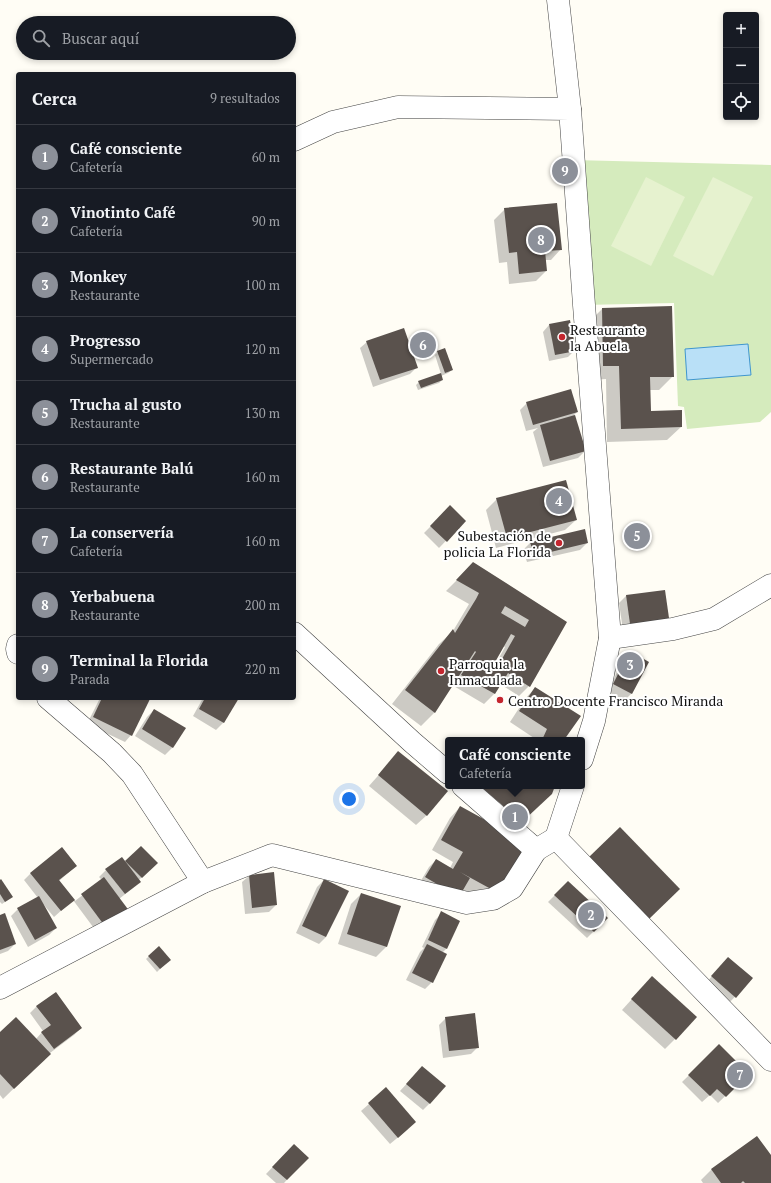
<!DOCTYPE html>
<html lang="es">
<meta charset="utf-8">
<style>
body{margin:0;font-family:"PT Serif",serif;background:#242831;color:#f1f3f6}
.controls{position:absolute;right:12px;top:12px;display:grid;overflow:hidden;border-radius:4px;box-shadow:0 2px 6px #0003}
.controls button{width:36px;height:36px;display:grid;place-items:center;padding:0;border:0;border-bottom:1px solid #363941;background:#171b24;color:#f1f3f6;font:20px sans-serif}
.you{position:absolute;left:349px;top:799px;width:14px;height:14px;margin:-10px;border:3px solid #fff;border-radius:50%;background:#1a73e8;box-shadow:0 0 0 6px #1a73e833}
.badge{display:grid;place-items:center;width:26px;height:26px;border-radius:50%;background:#8c9099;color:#fff;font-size:13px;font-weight:700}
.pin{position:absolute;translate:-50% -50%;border:2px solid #fff;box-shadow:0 1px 4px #0006}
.popup{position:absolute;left:445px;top:737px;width:140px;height:52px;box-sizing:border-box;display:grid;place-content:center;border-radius:4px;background:#171b24;filter:drop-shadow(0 1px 3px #0005);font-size:13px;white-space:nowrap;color:#9ea1a6}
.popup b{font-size:15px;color:#f1f3f6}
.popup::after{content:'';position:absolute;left:50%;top:100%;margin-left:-8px;border:8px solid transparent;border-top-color:#171b24}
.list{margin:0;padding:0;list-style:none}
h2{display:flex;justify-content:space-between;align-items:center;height:52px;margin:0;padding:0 16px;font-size:17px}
h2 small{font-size:13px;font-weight:400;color:#9ea1a6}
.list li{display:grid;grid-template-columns:26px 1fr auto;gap:12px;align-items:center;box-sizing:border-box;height:64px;padding:0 16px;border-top:1px solid #363941}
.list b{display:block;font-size:15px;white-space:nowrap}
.list p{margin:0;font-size:13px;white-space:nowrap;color:#9ea1a6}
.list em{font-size:13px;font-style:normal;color:#9ea1a6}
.icon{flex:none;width:22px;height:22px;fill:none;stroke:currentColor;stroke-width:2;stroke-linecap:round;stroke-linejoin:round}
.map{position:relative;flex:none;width:771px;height:1183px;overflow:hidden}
.search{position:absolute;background:#171b24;box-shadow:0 2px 6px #0003;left:16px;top:16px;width:280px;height:44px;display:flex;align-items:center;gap:10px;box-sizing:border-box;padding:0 14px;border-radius:22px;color:#9ea1a6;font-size:15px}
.panel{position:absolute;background:#171b24;box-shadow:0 2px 6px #0003;left:16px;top:72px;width:280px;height:628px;border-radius:4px}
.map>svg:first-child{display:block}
.green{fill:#d5ebbd}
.pitch{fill:#e6f2cf}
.water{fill:#b9e0f7;stroke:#3f96cf}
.shadow{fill:#0003;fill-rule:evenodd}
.building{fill:#5a524d;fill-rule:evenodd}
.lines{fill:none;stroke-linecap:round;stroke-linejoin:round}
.minor-casing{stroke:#444;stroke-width:23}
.tertiary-casing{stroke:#444;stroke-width:23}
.minor{stroke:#fff;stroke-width:22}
.tertiary{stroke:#fff;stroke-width:22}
.poi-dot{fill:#c4262e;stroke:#fff;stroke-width:1.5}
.labels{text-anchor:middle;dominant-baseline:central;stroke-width:4;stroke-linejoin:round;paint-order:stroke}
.poi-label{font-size:14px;fill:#111;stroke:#fff;text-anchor:start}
</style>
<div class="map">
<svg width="771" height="1183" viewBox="0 0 771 1183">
<rect width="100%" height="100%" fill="#fffdf5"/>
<polygon class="green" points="573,160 771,165 771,412 760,422 687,429 684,407 678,406 674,303 584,305"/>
<g class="pitch">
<polygon points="646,177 685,197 651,266 611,246"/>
<polygon points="713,177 753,197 713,276 673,256"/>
</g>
<polygon class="water" points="748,344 751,375 687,380 685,349"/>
<g class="shadow">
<polygon points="505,209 561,249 551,260 545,260 546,271 536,281 509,284 507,262 499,263 494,220"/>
<polygon points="602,309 673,376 659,390 650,390 650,412 681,427 667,440 607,442 606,379 590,380 589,322"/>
<polygon points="549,325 575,350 568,357 549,361 543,332"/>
<polygon points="367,342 417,367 410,374 373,387 360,348"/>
<polygon points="438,352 452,370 448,373 441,376 442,380 439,383 418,390 416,385 419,382 441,374 435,355"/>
<polygon points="527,403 577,412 574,415 585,451 578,458 543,467 533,432 538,428 526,431 520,410"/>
<polygon points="497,499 576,520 565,530 496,548 486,510"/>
<polygon points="450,507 465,521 439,548 424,533"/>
<polygon points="584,530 587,543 580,550 527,562 523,550 530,543"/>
<path d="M474,563L566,622L529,686L519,696L500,684L494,694L484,704L452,685L434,713L421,726L392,704L439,644L453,631L469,604L446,591ZM503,646L505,647L495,665L493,664Z"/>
<polygon points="664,591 624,637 619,603 626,596"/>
<polygon points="630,653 648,662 631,694 624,701 607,691 624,660"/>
<polygon points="535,688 563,740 537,740 510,722 525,699"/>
<polygon points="100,698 145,698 131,735 125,742 87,724"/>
<polygon points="203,698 237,698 223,723 216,730 193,716"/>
<polygon points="154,710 184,729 172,748 165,755 135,736 147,717"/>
<polygon points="399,752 427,815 416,825 369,786"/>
<polygon points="458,786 554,786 540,804 511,831"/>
<polygon points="460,807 499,893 488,904 462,889 419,884 429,867 436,860 450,868 453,862 432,850 450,818"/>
<polygon points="141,847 156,863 139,880 140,881 133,888 119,899 99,935 73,900 54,917 44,905 43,906 56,928 49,935 28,947 11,916 18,909 38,898 24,880 31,873 76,866 59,881 75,901 102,880 99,877 106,870 125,862"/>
<polygon points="249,876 276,905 269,912 245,914 242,882"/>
<polygon points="324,880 326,937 319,944 296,933 317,887"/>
<polygon points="0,881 12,897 2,904 0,902"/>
<polygon points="568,882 607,918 587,938 548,902"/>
<polygon points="361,894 400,907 386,947 376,957 338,944 351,904"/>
<polygon points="442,913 446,949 442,953 446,954 432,982 425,989 406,980 420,952 424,948 422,947 435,920"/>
<polygon points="0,916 15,944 8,951 0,954"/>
<polygon points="158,948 166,963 157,972 146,959"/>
<polygon points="722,965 752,979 728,1004 705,984"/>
<polygon points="642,988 675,1039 665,1049 622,1010"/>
<polygon points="37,1006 81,1028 74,1035 50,1053 3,1099 0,1095 0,1034 36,1039 43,1031 30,1013"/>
<polygon points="446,1018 478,1047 471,1054 443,1058 439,1025"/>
<polygon points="719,1046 748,1074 718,1103 710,1095 702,1102 682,1082"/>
<polygon points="422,1067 430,1103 423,1110 400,1091"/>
<polygon points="386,1089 408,1129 390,1144 361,1111"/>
<polygon points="757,1137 771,1157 771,1183 703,1183 701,1180 711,1170"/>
<polygon points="287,1152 307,1158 284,1183 276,1183 266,1174"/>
</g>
<g class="building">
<polygon points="557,203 562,250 545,251 547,271 519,274 517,252 509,253 504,208"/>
<polygon points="672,306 674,377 650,377 651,411 682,410 682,427 621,429 619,366 603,366 602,308"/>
<polygon points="570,320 576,351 555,355 549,324"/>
<polygon points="404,328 418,368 380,380 366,341"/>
<polygon points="445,348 453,370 445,373 437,351"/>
<polygon points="441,373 443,380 421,388 418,381"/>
<polygon points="571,389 578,412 533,425 526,402"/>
<polygon points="575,415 586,451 550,461 540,425"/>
<polygon points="566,480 577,520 507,538 496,498"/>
<polygon points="450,505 466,521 447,542 430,526"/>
<polygon points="585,529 588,543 534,556 530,542"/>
<path d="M473,562L567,622L530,687L508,673L495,694L461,675L476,652L475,651L435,713L405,690L453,629L455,633L476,599L479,593L456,580ZM505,606L529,620L525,627L501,613ZM511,634L515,636L498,666L494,664Z"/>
<polygon points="665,590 670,625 631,631 626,595"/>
<polygon points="630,651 649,662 632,694 613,684"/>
<polygon points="535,687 581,716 564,740 542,740 547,729 519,711"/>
<polygon points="102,698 147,698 150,699 132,736 93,717"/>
<polygon points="205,698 239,698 224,723 199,709"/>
<polygon points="154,709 186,728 173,748 142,729"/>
<polygon points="398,751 448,791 427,816 378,775"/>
<polygon points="480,786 555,786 552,794 522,822"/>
<polygon points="460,806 527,843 500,894 460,872 470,878 459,897 425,877 436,859 453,869 463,852 441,840"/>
<polygon points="620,827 680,889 649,919 589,857"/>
<polygon points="141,846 158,863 142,878 125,861"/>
<polygon points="62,847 77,866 59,880 75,900 61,911 30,873"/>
<polygon points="122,857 141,882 125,894 105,869"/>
<polygon points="274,872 277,905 252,908 249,875"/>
<polygon points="104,877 130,912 107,929 81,894"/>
<polygon points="1,879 13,897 5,902 0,894 0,880"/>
<polygon points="324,879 349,891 326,937 302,926"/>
<polygon points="568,881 608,918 594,932 554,895"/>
<polygon points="361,893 401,906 387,947 347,934"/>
<polygon points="39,896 57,928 35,940 17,908"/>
<polygon points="441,911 460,921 447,949 428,940"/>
<polygon points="5,913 16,944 0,950 0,915"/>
<polygon points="427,944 447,954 433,983 412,973"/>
<polygon points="159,946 171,960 160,969 148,956"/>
<polygon points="728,957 753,978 736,998 711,976"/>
<polygon points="652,976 697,1017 676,1040 631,999"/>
<polygon points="56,992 82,1028 54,1049 41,1032 51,1025 36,1006"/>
<polygon points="475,1013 479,1048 449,1051 445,1017"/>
<polygon points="16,1017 51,1054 14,1089 0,1074 0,1032"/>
<polygon points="719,1044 749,1074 726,1097 717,1089 710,1096 688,1075"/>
<polygon points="422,1066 446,1086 430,1104 406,1084"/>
<polygon points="386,1087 416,1122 398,1138 368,1103"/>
<polygon points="757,1136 771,1155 771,1183 745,1183 743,1181 741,1183 721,1183 711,1169"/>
<polygon points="294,1144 309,1158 287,1180 272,1167"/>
</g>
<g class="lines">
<defs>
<g id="minor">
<polyline points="558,0 570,109"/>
<polyline points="18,645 17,649 18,653"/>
<polyline points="48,698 112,753 132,774 203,882"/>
<polyline points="0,988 203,882 272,855 467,903 493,899 512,888 536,850"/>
</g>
<g id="tertiary">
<polyline points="294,140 333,122 398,107 570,109 584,305 610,638 594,721 582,759"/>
<polyline points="294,633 412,742 448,773"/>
<polyline points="610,638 673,629 714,619 771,585"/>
<polyline points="463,786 536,850 556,838 573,786"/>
<polyline points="556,838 771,1060"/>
</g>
</defs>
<use href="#minor" class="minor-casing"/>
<use href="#tertiary" class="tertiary-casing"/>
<use href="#minor" class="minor"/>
<use href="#tertiary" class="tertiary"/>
</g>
<g class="poi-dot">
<circle cx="562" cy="337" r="4"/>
<circle cx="559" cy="543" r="4"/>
<circle cx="441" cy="671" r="4"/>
<circle cx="500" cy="700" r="4"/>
</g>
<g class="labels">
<g class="poi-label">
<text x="570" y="329">Restaurante<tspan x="570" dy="16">la Abuela</tspan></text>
<text x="551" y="535" text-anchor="end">Subestación de<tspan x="551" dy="16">policia La Florida</tspan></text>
<text x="449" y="663">Parroquia la<tspan x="449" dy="16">Inmaculada</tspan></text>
<text x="508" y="700">Centro Docente Francisco Miranda</text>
</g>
</g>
</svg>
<div class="controls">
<button>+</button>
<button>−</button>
<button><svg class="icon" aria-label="locate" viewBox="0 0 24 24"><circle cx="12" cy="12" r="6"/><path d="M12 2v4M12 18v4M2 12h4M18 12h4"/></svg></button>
</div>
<div class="you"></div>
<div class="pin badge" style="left:515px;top:817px">1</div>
<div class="popup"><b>Café consciente</b>Cafetería</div>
<div class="pin badge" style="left:591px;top:915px">2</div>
<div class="pin badge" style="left:630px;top:665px">3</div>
<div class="pin badge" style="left:559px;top:501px">4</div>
<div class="pin badge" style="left:637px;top:536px">5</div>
<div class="pin badge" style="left:423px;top:345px">6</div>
<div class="pin badge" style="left:740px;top:1075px">7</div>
<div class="pin badge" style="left:541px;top:240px">8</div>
<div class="pin badge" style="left:565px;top:171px">9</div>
<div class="search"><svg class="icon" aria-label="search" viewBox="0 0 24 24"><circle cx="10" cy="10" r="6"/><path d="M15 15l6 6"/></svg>Buscar aquí</div>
<section class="panel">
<h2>Cerca<small>9 resultados</small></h2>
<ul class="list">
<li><span class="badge">1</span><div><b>Café consciente</b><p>Cafetería</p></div><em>60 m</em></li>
<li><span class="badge">2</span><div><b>Vinotinto Café</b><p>Cafetería</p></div><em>90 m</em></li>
<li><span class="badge">3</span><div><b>Monkey</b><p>Restaurante</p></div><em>100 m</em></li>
<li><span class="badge">4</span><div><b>Progresso</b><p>Supermercado</p></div><em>120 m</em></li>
<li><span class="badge">5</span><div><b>Trucha al gusto</b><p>Restaurante</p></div><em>130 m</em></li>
<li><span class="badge">6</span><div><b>Restaurante Balú</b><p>Restaurante</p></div><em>160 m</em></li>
<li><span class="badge">7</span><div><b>La conservería</b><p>Cafetería</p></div><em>160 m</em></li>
<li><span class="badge">8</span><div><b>Yerbabuena</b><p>Restaurante</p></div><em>200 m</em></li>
<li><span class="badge">9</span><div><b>Terminal la Florida</b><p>Parada</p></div><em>220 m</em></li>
</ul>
</section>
</div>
